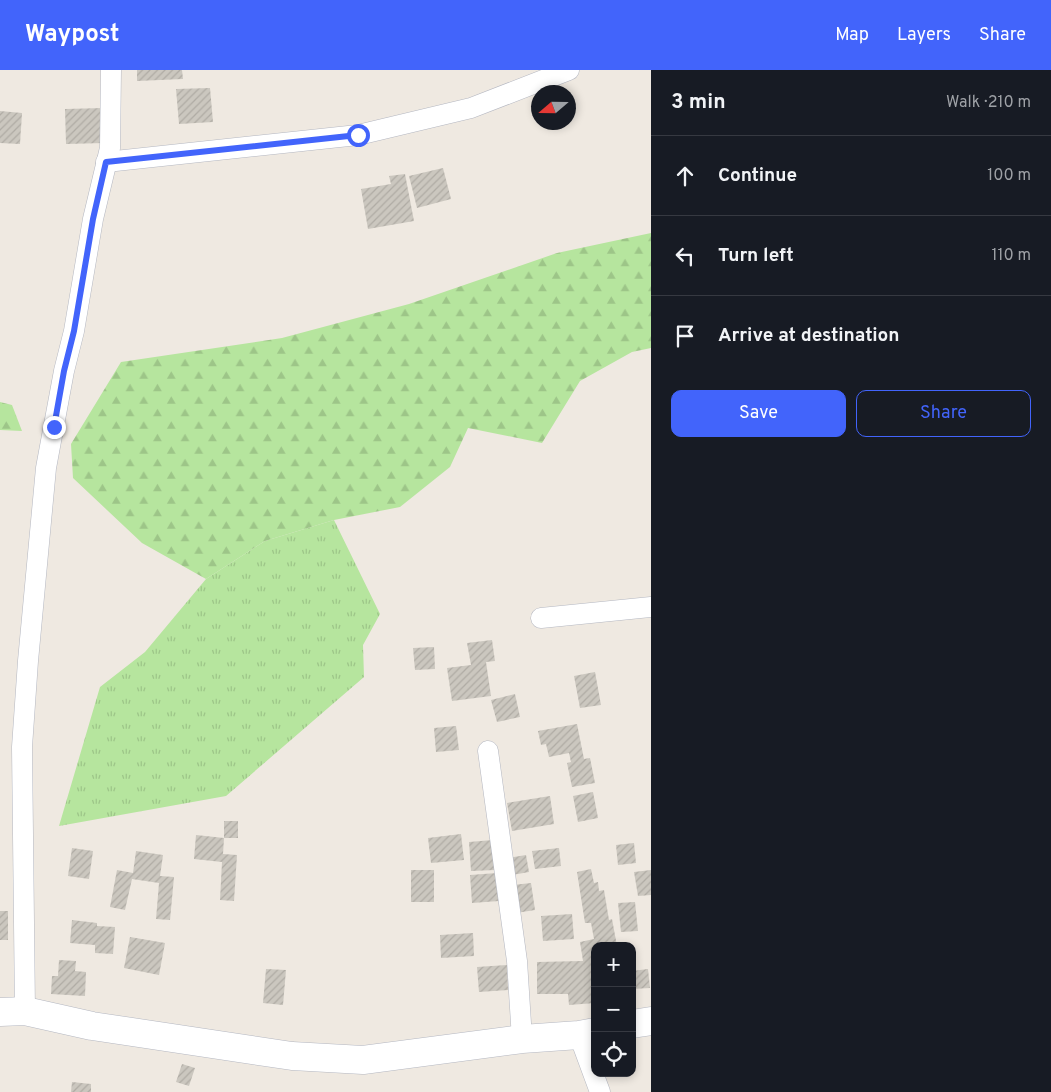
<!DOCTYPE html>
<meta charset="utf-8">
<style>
body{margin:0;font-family:Overpass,sans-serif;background:#242831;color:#f1f3f6}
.controls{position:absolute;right:15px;bottom:15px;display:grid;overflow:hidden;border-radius:10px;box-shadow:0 2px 8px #0003}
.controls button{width:45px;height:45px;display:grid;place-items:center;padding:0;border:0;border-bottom:1px solid #363941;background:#171b24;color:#f1f3f6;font:25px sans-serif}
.compass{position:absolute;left:531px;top:15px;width:45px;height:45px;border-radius:50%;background:#171b24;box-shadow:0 2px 8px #0003;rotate:250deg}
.stop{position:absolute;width:15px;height:15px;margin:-11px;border:4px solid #4264fb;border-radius:50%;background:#fff}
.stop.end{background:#4264fb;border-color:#fff;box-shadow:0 1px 5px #0008}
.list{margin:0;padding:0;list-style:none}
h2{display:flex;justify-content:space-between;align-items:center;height:65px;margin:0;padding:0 20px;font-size:21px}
h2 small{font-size:16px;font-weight:400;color:#9ea1a6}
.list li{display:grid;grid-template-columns:32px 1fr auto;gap:15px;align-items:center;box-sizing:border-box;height:80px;padding:0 20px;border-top:1px solid #363941}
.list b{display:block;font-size:19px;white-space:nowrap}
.list em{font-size:16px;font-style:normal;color:#9ea1a6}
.actions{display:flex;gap:10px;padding:15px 20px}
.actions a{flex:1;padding:11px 0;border:1px solid #4264fb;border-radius:10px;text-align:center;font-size:18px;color:#4264fb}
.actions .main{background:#4264fb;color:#fff}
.icon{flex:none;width:28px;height:28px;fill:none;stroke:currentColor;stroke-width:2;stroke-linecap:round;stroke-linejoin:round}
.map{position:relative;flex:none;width:651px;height:1022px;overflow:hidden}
header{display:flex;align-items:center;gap:30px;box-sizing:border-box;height:70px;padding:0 25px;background:#4264fb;color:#fff}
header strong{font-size:24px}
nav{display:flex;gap:28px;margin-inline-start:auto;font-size:18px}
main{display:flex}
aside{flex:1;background:#171b24}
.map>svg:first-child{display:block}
.grass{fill:url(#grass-tufts)}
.forest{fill:url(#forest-firs)}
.building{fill:url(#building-hatch)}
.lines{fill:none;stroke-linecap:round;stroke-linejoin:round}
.street-casing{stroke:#b4b7c1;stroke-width:21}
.secondary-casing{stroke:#b4b7c1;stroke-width:29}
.street{stroke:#fff;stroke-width:20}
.secondary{stroke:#fff;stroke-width:28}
.route{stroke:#4264fb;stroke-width:6}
</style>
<header>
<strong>Waypost</strong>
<nav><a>Map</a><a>Layers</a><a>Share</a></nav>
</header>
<main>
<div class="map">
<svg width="651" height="1022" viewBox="0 0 651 1022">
<defs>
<pattern id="grass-tufts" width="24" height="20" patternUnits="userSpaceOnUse" patternTransform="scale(1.25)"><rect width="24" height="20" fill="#b6e59e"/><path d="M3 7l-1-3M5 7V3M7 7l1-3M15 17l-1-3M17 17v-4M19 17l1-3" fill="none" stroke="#9dc588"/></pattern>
<pattern id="forest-firs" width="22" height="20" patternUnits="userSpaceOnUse" patternTransform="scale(1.25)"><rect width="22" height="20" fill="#b6e59e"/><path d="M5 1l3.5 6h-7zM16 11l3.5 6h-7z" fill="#9dc588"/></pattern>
<pattern id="building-hatch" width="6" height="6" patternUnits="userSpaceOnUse" patternTransform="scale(1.25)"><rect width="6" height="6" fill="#cbc7bf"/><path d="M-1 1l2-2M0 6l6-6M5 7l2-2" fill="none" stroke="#afaba4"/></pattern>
</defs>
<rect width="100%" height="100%" fill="#efe9e1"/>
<polygon class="grass" points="334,450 380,544 363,575 364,607 226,726 59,756 100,617 145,582 206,509 265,471"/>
<g class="forest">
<polygon points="651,163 651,278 632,282 580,311 542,373 468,358 450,397 400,437 334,450 265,471 206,509 142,473 73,408 71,374 121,292 282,268 409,234 557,183"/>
<polygon points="0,332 12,335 22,361 0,360"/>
</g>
<g class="building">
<polygon points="137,0 182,0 183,9 137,11"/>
<polygon points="210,18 213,52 179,54 176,19"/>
<polygon points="103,38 104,73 66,74 65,39"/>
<polygon points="0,41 22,43 20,74 0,73"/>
<polygon points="443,98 451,129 417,138 409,106"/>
<polygon points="405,104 414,151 368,159 361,119 391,114 389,106"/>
<polygon points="492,570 495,591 486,592 491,626 452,631 447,598 471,595 467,573"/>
<polygon points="434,577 435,599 415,600 413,578"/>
<polygon points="595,602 601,635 580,638 574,606"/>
<polygon points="515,624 520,647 497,652 491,630"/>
<polygon points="577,654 584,689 590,688 595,713 572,717 567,693 571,692 569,683 549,687 546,674 541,675 538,661"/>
<polygon points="456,656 459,680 436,682 434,658"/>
<polygon points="593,722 598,748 578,752 573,726"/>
<polygon points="550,726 554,754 512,761 507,733"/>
<rect x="224" y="751" width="14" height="17"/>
<polygon points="461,764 464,790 431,793 428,768"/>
<polygon points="196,765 224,768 223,784 237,785 234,831 220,830 222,792 194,789"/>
<polygon points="493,770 495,800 471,801 469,772"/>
<polygon points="634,773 636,793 618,795 616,775"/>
<polygon points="72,778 93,781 89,809 68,806"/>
<polygon points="559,778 561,796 535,799 532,781"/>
<polygon points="136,781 163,785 160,806 174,807 170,850 156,849 159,813 132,809 125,840 110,837 117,800 133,803"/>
<polygon points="526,785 529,802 512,805 508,788"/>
<polygon points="591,799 594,813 598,812 599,821 604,820 609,850 612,849 617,876 595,876 595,933 569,935 568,924 537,924 537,892 583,891 580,872 594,869 591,853 585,853 577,802"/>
<rect x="411" y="800" width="23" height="32"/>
<polygon points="651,800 651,825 638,826 634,802"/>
<polygon points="497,803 499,831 472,833 470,805"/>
<polygon points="531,813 535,840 516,843 513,815"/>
<polygon points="635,832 638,861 621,862 618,833"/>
<rect x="0" y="841" width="8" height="29"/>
<polygon points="572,844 574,869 543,871 541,846"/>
<polygon points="72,850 97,853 97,856 115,857 113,884 95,883 95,875 70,873"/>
<polygon points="473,863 474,886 441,888 440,865"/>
<polygon points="130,867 165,873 159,905 124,898"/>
<polygon points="59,890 76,891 75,901 86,902 85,926 51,924 52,906 58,906"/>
<polygon points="507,895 508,920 479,922 477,897"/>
<polygon points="266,899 286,900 283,935 263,933"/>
<polygon points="648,899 650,918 632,919 632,901"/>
<polygon points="182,994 195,998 189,1016 176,1012"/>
<polygon points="72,1012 91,1014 91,1022 71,1022"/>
</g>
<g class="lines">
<defs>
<g id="street">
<polyline points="106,92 358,65 471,38 569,0"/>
<polyline points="541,548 651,537"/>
<polyline points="488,681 517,891 522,969"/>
<polyline points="25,941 22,677 28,591 46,398 64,301 74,261 93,149 110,78 111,0"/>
<polyline points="579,965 600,1022"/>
</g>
<g id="secondary">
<polyline points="0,942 25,941 92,956 292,986 363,990 522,969 579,965 595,962"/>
<polyline points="632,954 651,951"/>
</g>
</defs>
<use href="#street" class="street-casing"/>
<use href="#secondary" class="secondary-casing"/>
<use href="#street" class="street"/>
<use href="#secondary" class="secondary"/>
</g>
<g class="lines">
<polyline class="route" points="54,357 64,301 74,261 93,149 106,92 358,65"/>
</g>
</svg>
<div class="controls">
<button>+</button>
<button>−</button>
<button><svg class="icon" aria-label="locate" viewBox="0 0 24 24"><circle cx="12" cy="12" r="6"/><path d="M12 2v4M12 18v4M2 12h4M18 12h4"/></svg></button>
</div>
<svg class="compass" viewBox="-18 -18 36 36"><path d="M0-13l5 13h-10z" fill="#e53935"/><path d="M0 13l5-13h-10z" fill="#9ea1a6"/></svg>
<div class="stop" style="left:358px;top:65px"></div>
<div class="stop end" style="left:54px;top:357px"></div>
</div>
<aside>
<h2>3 min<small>Walk · 210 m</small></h2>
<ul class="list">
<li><svg class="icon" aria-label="ahead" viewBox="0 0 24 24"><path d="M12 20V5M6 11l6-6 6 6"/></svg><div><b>Continue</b></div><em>100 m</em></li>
<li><svg class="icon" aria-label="left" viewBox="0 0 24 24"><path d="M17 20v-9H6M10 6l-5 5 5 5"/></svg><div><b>Turn left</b></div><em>110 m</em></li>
<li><svg class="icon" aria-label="arrive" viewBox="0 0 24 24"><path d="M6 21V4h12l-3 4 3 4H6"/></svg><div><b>Arrive at destination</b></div></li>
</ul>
<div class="actions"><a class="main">Save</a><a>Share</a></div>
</aside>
</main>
